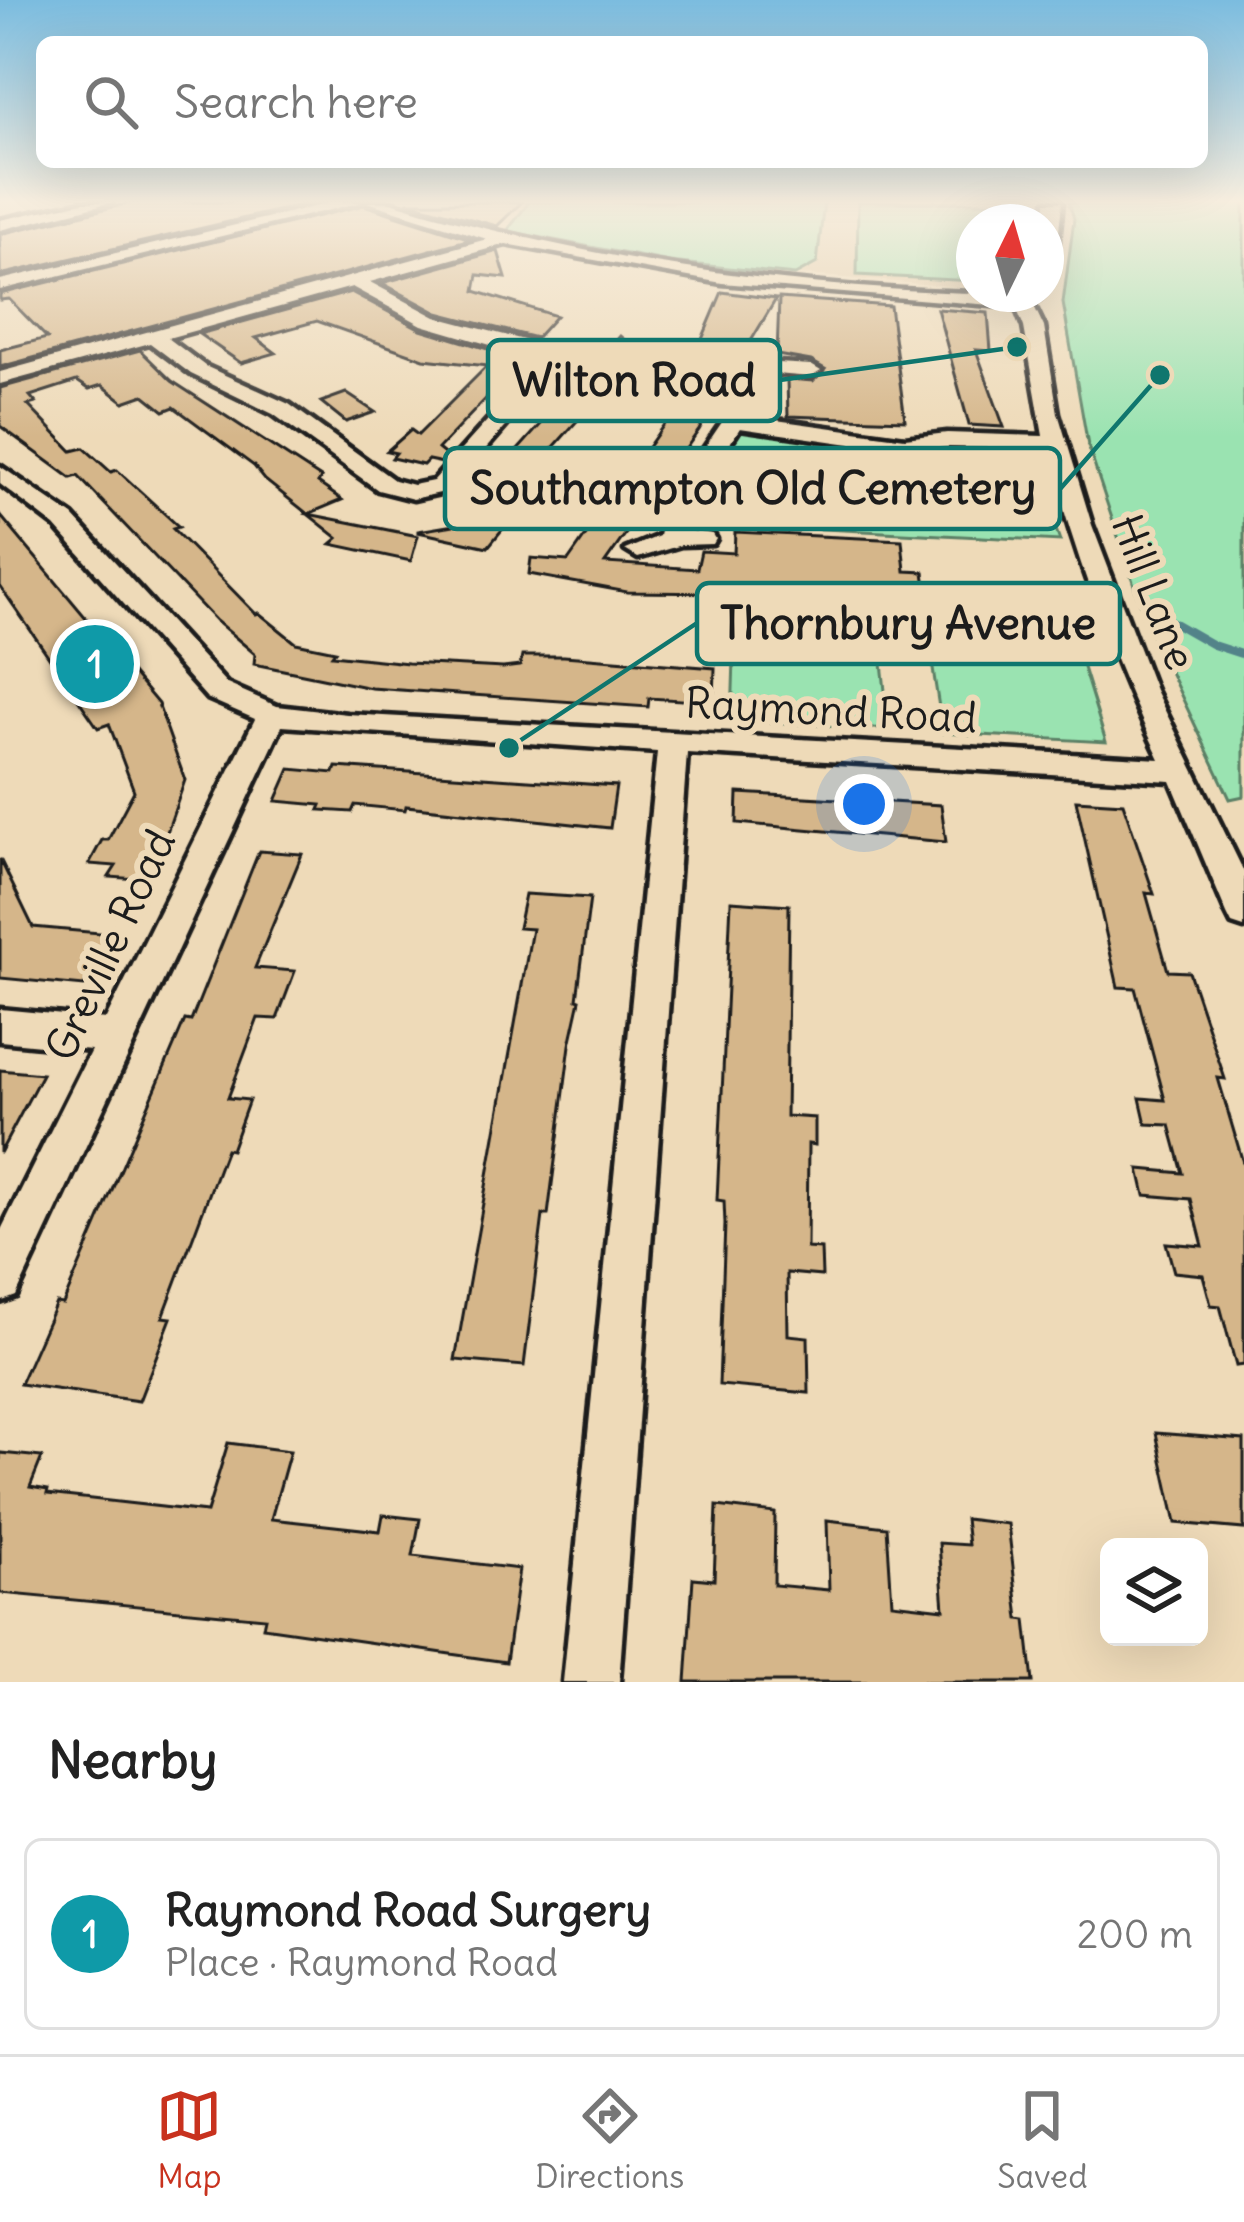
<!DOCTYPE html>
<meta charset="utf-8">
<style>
body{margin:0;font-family:Delius,sans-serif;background:#f2f2f2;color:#222}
.controls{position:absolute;right:36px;bottom:36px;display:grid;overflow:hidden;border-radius:18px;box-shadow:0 12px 48px #0002}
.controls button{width:108px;height:108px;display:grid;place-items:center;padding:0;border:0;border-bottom:3px solid #e0e0e0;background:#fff;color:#222;font:60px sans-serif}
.compass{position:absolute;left:956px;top:204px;width:108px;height:108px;border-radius:50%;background:#fff;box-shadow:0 12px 48px #0002;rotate:5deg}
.you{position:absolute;left:864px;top:804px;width:42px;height:42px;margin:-30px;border:9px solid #fff;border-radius:50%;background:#1a73e8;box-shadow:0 0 0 18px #1a73e833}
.badge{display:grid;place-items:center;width:78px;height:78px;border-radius:50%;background:#c8321e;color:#fff;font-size:39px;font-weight:700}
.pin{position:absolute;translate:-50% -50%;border:6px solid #fff;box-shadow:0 3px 12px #0006}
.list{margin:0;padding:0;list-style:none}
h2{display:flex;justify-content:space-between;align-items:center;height:156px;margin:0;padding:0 48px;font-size:51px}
h2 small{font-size:39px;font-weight:400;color:#767676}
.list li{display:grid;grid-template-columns:78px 1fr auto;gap:36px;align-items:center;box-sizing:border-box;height:192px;margin:0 24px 24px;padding:0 24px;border:3px solid #e0e0e0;border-radius:18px}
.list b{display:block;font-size:45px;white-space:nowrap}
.list p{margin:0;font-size:39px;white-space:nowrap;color:#767676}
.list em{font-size:39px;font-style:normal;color:#767676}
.icon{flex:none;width:66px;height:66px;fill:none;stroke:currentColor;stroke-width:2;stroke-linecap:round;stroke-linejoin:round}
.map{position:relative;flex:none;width:1244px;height:1682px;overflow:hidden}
.search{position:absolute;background:#fff;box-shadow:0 12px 48px #0002;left:36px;right:36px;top:36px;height:132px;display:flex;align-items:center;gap:30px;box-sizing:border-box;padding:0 42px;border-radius:18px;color:#767676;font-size:45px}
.sheet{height:372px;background:#fff}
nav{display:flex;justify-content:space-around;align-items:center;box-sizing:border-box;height:168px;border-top:3px solid #e0e0e0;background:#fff;font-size:33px;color:#767676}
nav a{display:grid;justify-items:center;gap:6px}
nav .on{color:#c8321e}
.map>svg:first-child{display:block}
.built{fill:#e2cba7}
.green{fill:#9ae3b1;stroke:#5b8066;stroke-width:3}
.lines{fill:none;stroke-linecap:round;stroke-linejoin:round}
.stream{stroke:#538389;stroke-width:8}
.building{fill:#d5b68a;stroke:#1c1c1c;stroke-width:3}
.minor-casing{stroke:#1c1c1c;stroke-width:9}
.minor{fill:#eedab8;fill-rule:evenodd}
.labels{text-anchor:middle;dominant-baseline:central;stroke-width:12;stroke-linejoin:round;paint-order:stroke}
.street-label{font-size:42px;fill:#1c1c1c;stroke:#eedab8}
.leader{fill:none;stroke:#0f766e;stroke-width:4.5}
.callout-dot{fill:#0f766e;stroke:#eedab8;stroke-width:4.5}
.callout{fill:#eedab8;stroke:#0f766e;stroke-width:4.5}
.callout-label{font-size:45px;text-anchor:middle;font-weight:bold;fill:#1c1c1c}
</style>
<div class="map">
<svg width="1244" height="1682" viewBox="0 0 1244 1682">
<rect width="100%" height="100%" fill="#eedab8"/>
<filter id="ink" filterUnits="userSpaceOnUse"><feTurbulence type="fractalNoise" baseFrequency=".00833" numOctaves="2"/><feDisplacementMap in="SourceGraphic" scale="24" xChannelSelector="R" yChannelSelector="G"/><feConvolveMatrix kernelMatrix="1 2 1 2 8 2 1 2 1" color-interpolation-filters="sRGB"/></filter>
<g filter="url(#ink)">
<polygon class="built" points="447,202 1033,202 1030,222 974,222 974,288 665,264 538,241 427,212"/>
<g class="green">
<polygon points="529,202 824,202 817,263 795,275 670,262 507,231"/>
<polygon points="858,202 995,202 999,222 974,222 974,281 857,275"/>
<polygon points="1069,202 1244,202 1244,796 1230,799 1146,621 1088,446 1063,303 1074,219"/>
<polygon points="748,427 856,443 1027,447 1060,541 704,523 704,507 684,506 701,480 711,477 722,460 719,454 725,443"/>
<polygon points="735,627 879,634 889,729 732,720"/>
<polygon points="928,637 1076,645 1106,742 943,733"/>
</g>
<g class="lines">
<polyline class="stream" points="1171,621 1213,645 1244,655"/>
</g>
<g class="building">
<polygon points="134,202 315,202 0,275 0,234"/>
<polygon points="407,202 522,202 497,226"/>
<polygon points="364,205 471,239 0,367 0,350 47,338 9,299 0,300 0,294"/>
<polygon points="498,251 506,278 478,275 475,291 556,316 536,338 438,313 382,283"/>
<polygon points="351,292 421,329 518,358 513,363 517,366 438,449 448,457 443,463 428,460 423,465 392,458 396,453 387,451 411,430 418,435 487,366 424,359 317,321 256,338 276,353 241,363 199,334"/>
<polygon points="722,292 776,299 742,356 725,357 725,371 732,373 699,430 605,563 697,569 701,551 734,553 735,532 902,540 905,571 924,572 932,630 867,626 866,613 731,606 732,593 627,592 529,574 531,558 568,561 679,403 667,401 676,387 616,377 553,448 542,464 549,466 524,497 483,489 620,336 642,355 677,374 690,355 695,356"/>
<polygon points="779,298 890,306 905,420 788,416 787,379 813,381 825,369 811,361 777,355"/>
<polygon points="937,309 988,313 991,351 976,350 1004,427 969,425"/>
<polygon points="140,350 172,381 321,478 318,483 342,500 308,514 418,536 411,561 331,544 338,538 265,480 254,466 174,407 164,411 144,395 124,402 102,385 89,389 77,381 30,396 36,403 28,405 72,451 84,448 111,472 117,470 179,527 173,529 256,614 259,613 296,643 335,651 332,655 408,663 503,668 520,666 522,656 564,656 715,668 714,702 649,698 648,707 371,688 254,664 255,654 216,621 78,476 71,478 0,426 0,388"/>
<polygon points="346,393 375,412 346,422 321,402"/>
<polygon points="0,515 158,704 185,780 166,835 161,835 138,879 109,877 116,866 89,864 102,840 108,840 134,791 109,724 98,728 0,586"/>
<polygon points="514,515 488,547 418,532 418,531"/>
<polygon points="336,767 616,786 610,828 406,806 405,810 355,805 352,812 319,810 321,805 276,801 290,769 334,773"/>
<polygon points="738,793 941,805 946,842 737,823"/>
<polygon points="1076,800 1123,803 1154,894 1146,893 1168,971 1189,972 1225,1079 1218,1078 1244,1166 1244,1365 1236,1366 1220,1306 1211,1305 1203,1275 1174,1272 1166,1243 1203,1246 1191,1199 1145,1195 1139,1169 1183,1173 1170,1125 1146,1124 1140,1098 1165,1100 1135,988 1118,987"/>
<polygon points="259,851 302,854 255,968 295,971 277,1019 258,1018 228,1098 249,1100 231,1150 226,1149 163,1317 171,1318 139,1401 20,1384 56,1303 63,1304 185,1020 191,1021"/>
<polygon points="0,859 33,927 111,934 84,986 0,978"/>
<polygon points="525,894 590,898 577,999 580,1000 570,1045 548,1215 543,1215 524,1366 455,1360 532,929 518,928"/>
<polygon points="731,901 789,905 786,1116 815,1118 815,1145 808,1144 807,1248 821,1249 822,1276 787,1273 788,1335 808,1337 809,1393 719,1385 725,1224 724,1201 717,1200"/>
<polygon points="0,1070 42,1074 0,1153"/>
<polygon points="1156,1433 1244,1440 1244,1529 1176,1523"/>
<polygon points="228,1443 290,1451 271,1519 380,1531 383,1515 420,1519 413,1556 519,1569 506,1662 263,1627 265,1618 0,1593 0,1453 42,1457 30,1487 48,1490 47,1494 207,1512"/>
<polygon points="717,1506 775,1513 774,1585 829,1590 827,1520 887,1527 892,1603 944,1609 939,1543 968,1545 965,1519 1008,1524 1019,1619 1026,1620 1033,1682 686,1682 693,1578 714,1580"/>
</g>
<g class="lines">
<defs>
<g id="minor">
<polygon points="83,202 112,202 0,230 0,220"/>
<polygon points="334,202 362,202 0,290 0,280"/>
<path d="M367,202H391C599,266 832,294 1044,294L1033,304L1044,327L1058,413L1092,525L1155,690L1244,872V928L1232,924L1227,914L1171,781L687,753L619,1682H563L657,752L282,726L16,1296L0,1302V1232L91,1050L0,1041V1009L106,1019L255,719L207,698L55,526L0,484V466L73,516L227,684L277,706L347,714L1160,759C1112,660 1076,556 1046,449L947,447L905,452L740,428L689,506L685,530L713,534L716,539L713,544L681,545L638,558L625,550L659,536L665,506L756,372L728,368V360L811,365L821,371L811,377L776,374L748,416L905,438L947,433L1043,436L1024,327L1016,307L722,283L506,244L370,282L436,317L547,346L564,359L449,491L413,499L378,490L273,414L191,374L150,343L0,384V372L487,239ZM352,287L422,325L542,360L433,481L413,485L394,480L289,404L205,366L168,338Z"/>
<polygon points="1046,202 1062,202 1055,269 1046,274"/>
</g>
</defs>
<use href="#minor" class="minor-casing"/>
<use href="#minor" class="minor"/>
</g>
</g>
<linearGradient id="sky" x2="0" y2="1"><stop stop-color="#7bbcdf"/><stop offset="0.46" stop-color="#f7eedf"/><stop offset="1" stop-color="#f7eedf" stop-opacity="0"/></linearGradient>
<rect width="1244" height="437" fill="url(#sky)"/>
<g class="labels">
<g class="street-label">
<text transform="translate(1154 592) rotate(69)">Hill Lane</text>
<text transform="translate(831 710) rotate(3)">Raymond Road</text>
<text transform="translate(110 945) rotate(-65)">Greville Road</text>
</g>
</g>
<path class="leader" d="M1017 347L780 380M1160 375L1060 489M509 748L697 623"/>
<g class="callout-dot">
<circle cx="1017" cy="347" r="12"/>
<circle cx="1160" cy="375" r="12"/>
<circle cx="509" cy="748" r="12"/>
</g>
<g class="callout">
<rect x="488" y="340" width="292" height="81" rx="12"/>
<rect x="445" y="448" width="615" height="81" rx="12"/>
<rect x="697" y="583" width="423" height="81" rx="12"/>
</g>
<g class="callout-label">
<text x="634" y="396">Wilton Road</text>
<text x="753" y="504">Southampton Old Cemetery</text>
<text x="908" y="639">Thornbury Avenue</text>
</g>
</svg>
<div class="controls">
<button><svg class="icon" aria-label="layers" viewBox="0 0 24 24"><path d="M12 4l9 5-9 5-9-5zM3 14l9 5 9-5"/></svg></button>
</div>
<svg class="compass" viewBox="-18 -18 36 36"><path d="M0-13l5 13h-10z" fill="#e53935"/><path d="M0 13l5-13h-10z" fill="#767676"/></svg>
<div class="you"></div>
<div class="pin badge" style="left:95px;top:664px;background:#0f9aa8">1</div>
<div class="search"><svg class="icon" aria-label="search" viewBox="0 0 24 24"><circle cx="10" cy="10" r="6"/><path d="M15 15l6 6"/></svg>Search here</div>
</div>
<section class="sheet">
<h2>Nearby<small></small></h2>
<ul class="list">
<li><span class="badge" style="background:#0f9aa8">1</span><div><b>Raymond Road Surgery</b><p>Place · Raymond Road</p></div><em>200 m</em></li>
</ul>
</section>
<nav>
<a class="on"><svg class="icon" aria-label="map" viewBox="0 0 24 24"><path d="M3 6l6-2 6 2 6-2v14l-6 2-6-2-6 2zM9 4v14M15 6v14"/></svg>Map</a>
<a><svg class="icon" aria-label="directions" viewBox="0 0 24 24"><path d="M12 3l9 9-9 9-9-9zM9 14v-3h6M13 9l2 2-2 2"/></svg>Directions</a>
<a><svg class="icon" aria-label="saved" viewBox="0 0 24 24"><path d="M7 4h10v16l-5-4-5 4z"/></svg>Saved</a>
</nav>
